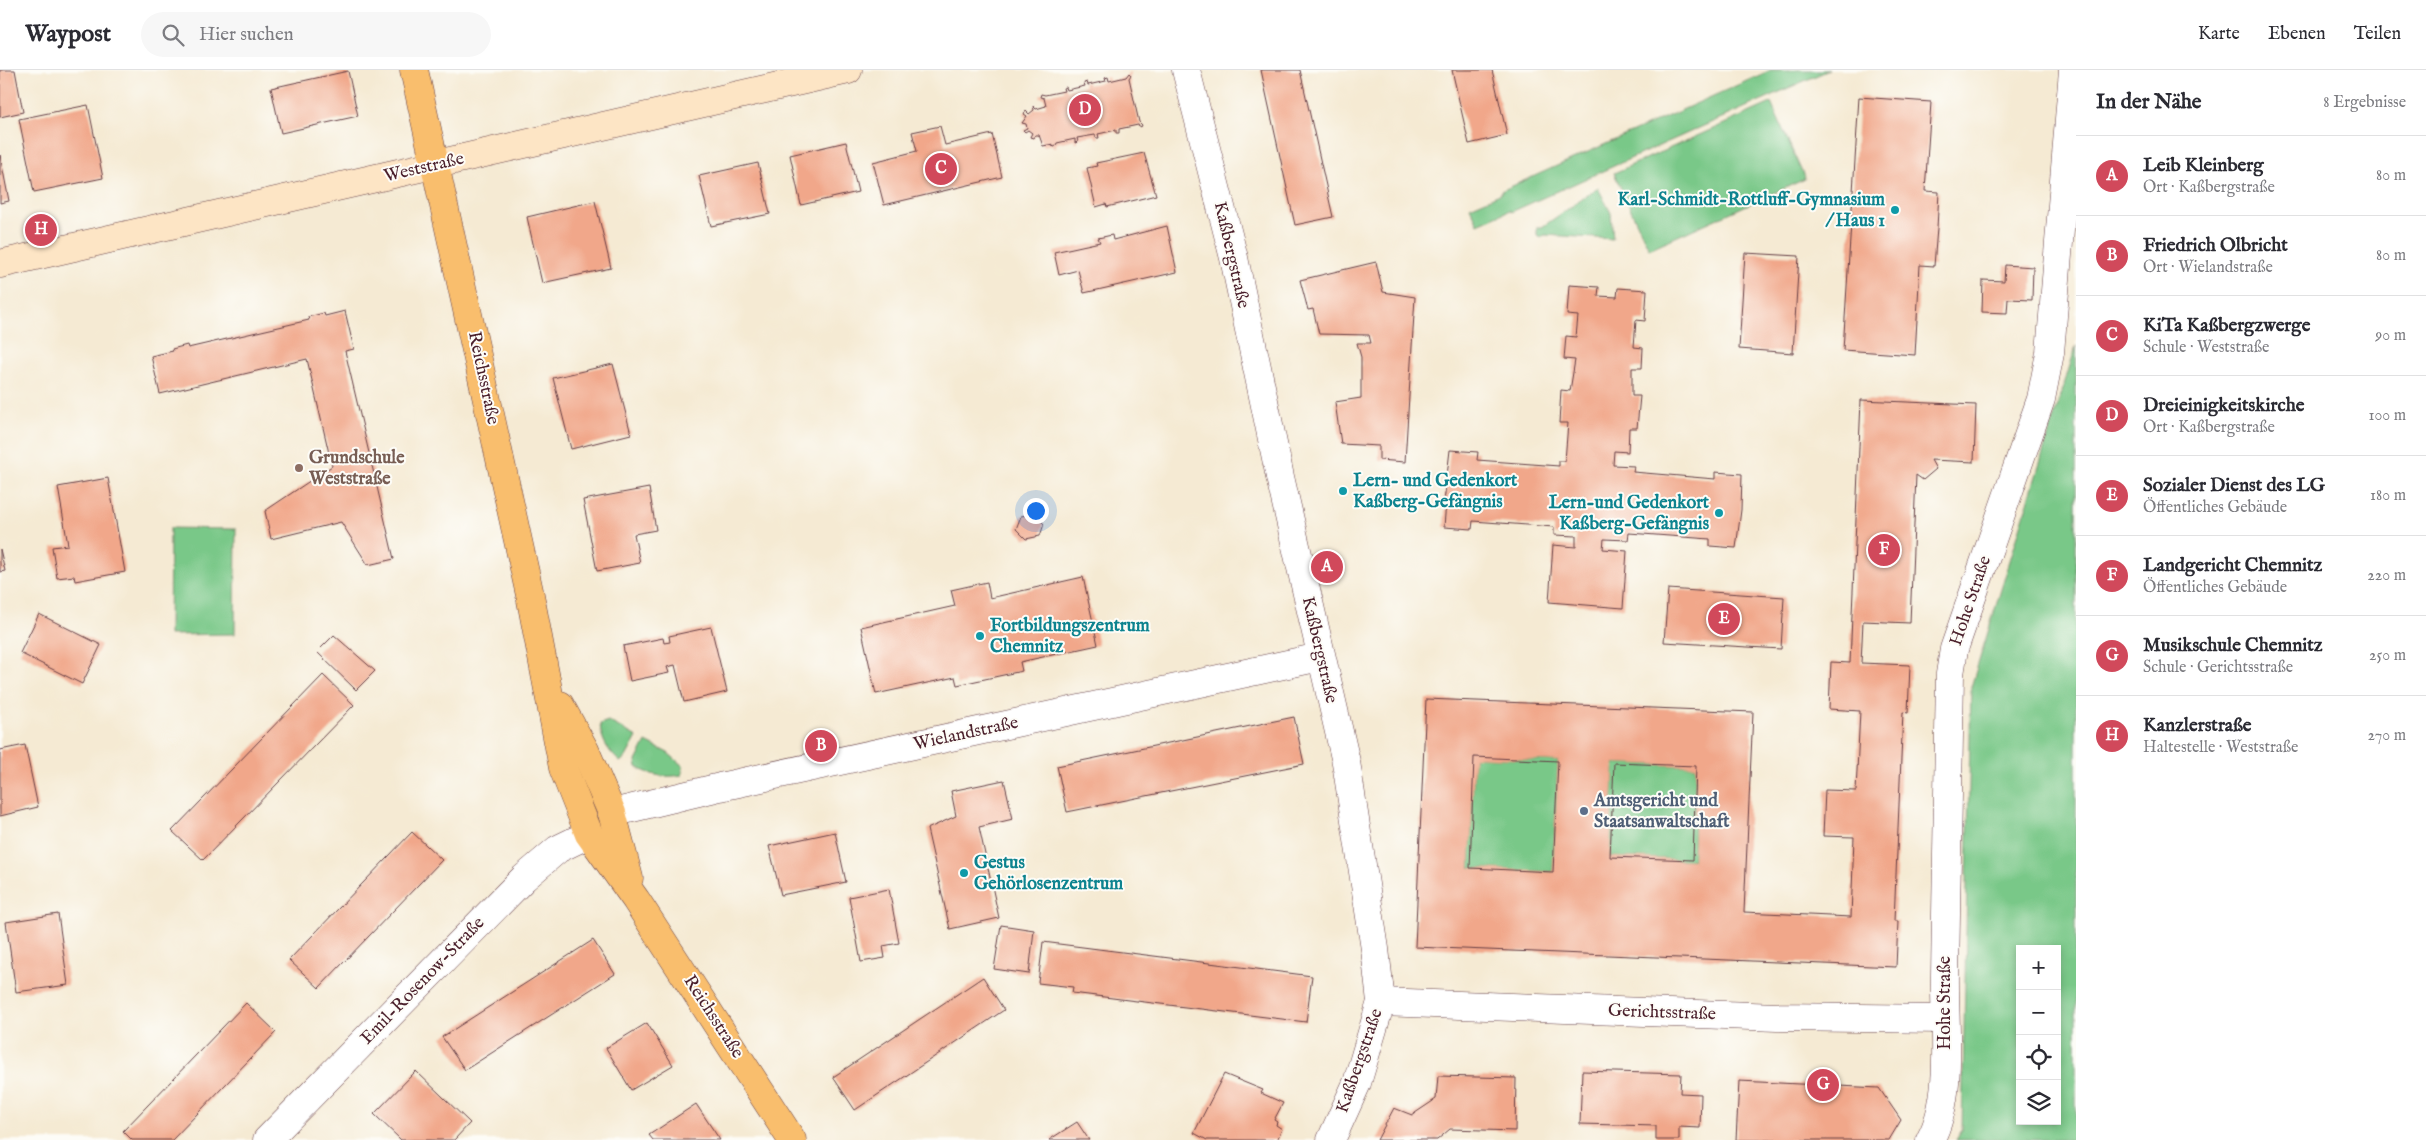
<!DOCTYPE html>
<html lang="de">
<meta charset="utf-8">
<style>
body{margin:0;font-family:"IM FELL English",serif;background:#f7f7f7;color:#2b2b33}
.controls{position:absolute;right:15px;bottom:15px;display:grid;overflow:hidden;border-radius:0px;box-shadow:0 2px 8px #0003}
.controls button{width:45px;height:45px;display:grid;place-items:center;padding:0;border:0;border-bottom:1px solid #e1e1e2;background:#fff;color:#2b2b33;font:25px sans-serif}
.you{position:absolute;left:1035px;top:440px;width:18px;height:18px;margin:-12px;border:4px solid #fff;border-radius:50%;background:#1a73e8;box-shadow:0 0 0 8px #1a73e833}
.badge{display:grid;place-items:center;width:32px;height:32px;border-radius:50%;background:#d1495b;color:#fff;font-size:16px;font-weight:700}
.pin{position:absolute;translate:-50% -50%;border:2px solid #fff;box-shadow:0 1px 5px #0006}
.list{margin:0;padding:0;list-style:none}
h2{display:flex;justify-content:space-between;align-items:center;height:65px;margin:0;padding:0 20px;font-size:21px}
h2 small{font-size:16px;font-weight:400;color:#7c7c81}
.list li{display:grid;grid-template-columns:32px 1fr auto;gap:15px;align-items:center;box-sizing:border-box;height:80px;padding:0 20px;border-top:1px solid #e1e1e2}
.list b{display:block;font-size:19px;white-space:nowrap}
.list p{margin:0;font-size:16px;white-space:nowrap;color:#7c7c81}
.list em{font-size:16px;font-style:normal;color:#7c7c81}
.icon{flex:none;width:28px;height:28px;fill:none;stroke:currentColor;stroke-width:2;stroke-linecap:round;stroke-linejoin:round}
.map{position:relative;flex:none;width:2076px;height:1070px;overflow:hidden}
header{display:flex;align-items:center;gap:30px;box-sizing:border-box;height:70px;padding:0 25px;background:#fff;border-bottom:1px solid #e1e1e2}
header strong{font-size:24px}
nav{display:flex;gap:28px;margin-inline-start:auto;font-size:18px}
.search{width:350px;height:45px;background:#f7f7f7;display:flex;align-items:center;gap:12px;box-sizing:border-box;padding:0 18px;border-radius:28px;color:#7c7c81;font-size:19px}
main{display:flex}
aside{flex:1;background:#fff}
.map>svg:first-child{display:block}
.green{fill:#79c888;stroke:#62745a;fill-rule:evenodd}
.building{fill:#f1a78a;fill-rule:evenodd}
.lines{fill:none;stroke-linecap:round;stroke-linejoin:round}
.street-casing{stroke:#643d44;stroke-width:29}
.secondary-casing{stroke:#643d44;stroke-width:29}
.primary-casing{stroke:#643d44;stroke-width:29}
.street{stroke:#fff;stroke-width:28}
.secondary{stroke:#fde5c5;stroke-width:28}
.primary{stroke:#f9be6d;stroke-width:28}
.culture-dot{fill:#0f9aa8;stroke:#fdfcf7;stroke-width:2}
.education-dot{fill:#8d6e63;stroke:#fdfcf7;stroke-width:2}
.service-dot{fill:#5c6f8a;stroke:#fdfcf7;stroke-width:2}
.labels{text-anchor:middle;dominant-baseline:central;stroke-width:4;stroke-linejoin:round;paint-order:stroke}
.street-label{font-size:18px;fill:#4a1f2b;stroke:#fdfcf7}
.culture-label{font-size:18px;font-weight:bold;fill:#0d838f;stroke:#fdfcf7;text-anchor:start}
.education-label{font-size:18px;font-weight:bold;fill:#785e54;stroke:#fdfcf7;text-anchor:start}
.service-label{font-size:18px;font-weight:bold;fill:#4e5e75;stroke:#fdfcf7;text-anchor:start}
</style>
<header>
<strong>Waypost</strong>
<div class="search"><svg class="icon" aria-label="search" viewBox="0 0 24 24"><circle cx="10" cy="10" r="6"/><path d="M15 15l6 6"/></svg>Hier suchen</div>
<nav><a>Karte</a><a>Ebenen</a><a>Teilen</a></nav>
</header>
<main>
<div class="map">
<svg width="2076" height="1070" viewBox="0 0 2076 1070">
<rect width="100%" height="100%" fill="#fdfcf7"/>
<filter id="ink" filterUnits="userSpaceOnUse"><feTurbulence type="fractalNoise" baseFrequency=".02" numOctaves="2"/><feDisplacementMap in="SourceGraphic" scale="10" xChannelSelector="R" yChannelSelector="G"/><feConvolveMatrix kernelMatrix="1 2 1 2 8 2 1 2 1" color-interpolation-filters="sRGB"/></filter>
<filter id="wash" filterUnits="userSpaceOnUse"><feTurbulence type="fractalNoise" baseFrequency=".0096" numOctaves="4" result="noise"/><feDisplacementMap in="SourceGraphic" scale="20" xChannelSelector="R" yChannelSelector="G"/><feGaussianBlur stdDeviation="1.12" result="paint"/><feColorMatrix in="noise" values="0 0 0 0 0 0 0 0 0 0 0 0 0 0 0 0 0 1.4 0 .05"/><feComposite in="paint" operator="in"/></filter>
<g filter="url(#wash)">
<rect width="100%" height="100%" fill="#f5ead3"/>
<g class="green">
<polygon points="1771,0 1829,0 1511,142 1510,140 1478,154 1470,137 1502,123 1501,121"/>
<polygon points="1771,33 1805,109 1649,179 1614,103"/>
<polygon points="1598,118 1611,143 1613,169 1545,165 1540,167 1537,165 1537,157 1542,157"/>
<path d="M2076,276V1070H1956L1962,1060L1971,617ZM2020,879H2057V1051H2020Z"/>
<polygon points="170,458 236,459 235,564 169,565"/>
<path d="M608,651L637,667L626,687L620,692C608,681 601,670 600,654Z"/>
<path d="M646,672L668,683L683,696L682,705C665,708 651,706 637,697L636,691Z"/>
<polygon points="1474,687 1558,691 1553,802 1470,798"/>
<polygon points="1614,693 1696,696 1693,790 1610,787"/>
</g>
<g id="blocks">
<g class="building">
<polygon points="0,0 15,0 23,42 0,47"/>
<polygon points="1261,0 1300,0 1333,147 1295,155"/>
<polygon points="1452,0 1492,0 1507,65 1469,74"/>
<polygon points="348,1 358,46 281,63 271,18"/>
<polygon points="1129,3 1131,5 1129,8 1139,52 1142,55 1141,57 1138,55 1119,59 1119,63 1116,63 1116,60 1098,64 1099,68 1096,68 1095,65 1077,68 1078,72 1075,73 1075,69 1057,73 1055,77 1052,76 1053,74 1043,76 1039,65 1035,65 1033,68 1030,67 1032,63 1028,60 1025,62 1023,60 1027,58 1026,54 1022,53 1027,46 1024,44 1026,41 1029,44 1034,40 1033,36 1036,39 1046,36 1044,28 1040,27 1041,24 1045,25 1064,21 1063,18 1066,17 1067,20 1085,16 1084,13 1087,12 1088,15 1106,11 1105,8 1108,7 1109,11 1126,7"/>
<polygon points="1859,27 1931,32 1925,121 1939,122 1937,158 1934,196 1920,195 1915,285 1843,280"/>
<polygon points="88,35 103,108 34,122 19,49"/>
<polygon points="940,56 945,75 992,64 1002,107 884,135 873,92 917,81 912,62"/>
<polygon points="846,72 858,122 801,135 790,85"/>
<polygon points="1144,83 1156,125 1107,137 1106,134 1096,137 1087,98 1097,96 1096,93"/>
<polygon points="0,85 9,131 0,133"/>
<polygon points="758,93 770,144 711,156 699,106"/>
<polygon points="595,131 611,198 542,213 527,147"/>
<polygon points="1167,156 1177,202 1084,223 1078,200 1059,205 1054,182 1100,172 1098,168 1112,165 1113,170"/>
<polygon points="1745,183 1799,186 1793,283 1739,279"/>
<polygon points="1376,192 1383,222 1415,227 1405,392 1379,390 1379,376 1341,374 1335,332 1361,328 1361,287 1357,273 1371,273 1369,265 1319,264 1313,239 1308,240 1300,210"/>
<polygon points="2005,195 2033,197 2032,230 2008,229 2007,243 1982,242 1983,210 2004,211"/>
<polygon points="1569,215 1599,217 1598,226 1617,227 1618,218 1647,220 1645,251 1636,250 1634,277 1643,278 1642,298 1632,298 1632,326 1640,326 1637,358 1629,358 1628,382 1614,381 1613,395 1634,396 1633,402 1715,409 1715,402 1742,404 1741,440 1736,478 1710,476 1710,469 1629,463 1628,470 1604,469 1603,479 1627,481 1623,538 1549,532 1553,475 1576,477 1576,466 1554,465 1554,457 1473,451 1472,459 1444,457 1446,432 1444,432 1450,380 1478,382 1477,390 1559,396 1559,391 1565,391 1568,353 1559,353 1561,320 1570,321 1575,290 1564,289 1566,266 1576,267 1578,246 1567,245"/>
<polygon points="345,241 354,279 345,281 394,489 368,495 341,452 271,469 265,441 332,396 307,289 160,324 151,286 173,281 172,279 187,275 188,278 309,250 308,247 324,243 325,246"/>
<polygon points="613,294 631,364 571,379 553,308"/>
<path d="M1861,330L1976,335L1974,392L1931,390L1936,399L1923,410L1916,405L1910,553L1863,551L1861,593L1910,595L1908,643L1903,642L1894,851H1898L1896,897L1415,877L1426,629L1753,642L1744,842L1851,847L1854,767L1823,766L1825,720L1856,721L1860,641L1829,639L1831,592L1850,593ZM1474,687L1558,691L1553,802L1470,798ZM1614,693L1696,696L1693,790L1610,787Z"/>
<polygon points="108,408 125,502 75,511 74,506 57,508 52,477 68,475 58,417"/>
<polygon points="649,418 656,460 634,464 640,493 597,501 583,430"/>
<polygon points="1035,444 1044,454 1040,466 1026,469 1016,459 1021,446"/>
<polygon points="0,479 5,501 0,502"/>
<polygon points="1083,507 1098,575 1020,592 1022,601 957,615 955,607 876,624 861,557 955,536 951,520 987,512 990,528"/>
<polygon points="1668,519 1784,527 1781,579 1664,572"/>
<polygon points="39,544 101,575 82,614 20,583"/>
<polygon points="711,557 727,622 684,632 675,595 667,597 669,603 630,611 623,576 663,568 664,573 670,572 669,566"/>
<polygon points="334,565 375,601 356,620 317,582"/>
<polygon points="323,605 354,635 203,790 172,761"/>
<polygon points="1294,647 1304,694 1067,742 1057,696"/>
<polygon points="25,675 38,737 0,746 0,680"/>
<polygon points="1004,710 1013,749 979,757 999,848 950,859 927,759 956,746 951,721"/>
<polygon points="412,762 442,790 319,918 289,890"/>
<polygon points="835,762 846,812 781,825 769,776"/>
<polygon points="889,819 899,873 883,876 885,888 861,892 849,827"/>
<polygon points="58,844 68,915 16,922 6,852"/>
<polygon points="1001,855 1034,860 1029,904 994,899"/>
<polygon points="593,870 615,904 465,1000 442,967"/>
<polygon points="1043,872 1312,906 1306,952 1072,923 1073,917 1038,913"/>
<polygon points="983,907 1004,940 855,1040 833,1007"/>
<polygon points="246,933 276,962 172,1070 132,1070 123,1061"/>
<polygon points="647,953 673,995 631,1020 606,978"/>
<polygon points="416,1001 470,1053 454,1070 401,1070 374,1044"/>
<polygon points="1582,1001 1681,1004 1680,1023 1701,1024 1700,1058 1679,1057 1679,1070 1656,1070 1656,1056 1580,1054"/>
<polygon points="1224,1004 1263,1020 1261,1023 1283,1033 1274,1050 1277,1052 1276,1055 1282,1059 1277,1070 1207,1070 1194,1063"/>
<polygon points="1438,1006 1516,1008 1515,1061 1450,1059 1437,1070 1377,1070 1394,1038 1412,1045 1436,1029"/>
<polygon points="1739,1011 1879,1018 1901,1050 1889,1070 1736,1070"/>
<polygon points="696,1034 720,1070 653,1070 649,1065"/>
<polygon points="1077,1052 1089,1070 1049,1070 1052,1068"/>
</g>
</g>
</g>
<g filter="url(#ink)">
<use href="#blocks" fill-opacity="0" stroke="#643d44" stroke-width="1"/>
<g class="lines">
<defs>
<g id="street">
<polyline points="1186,0 1234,188 1280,407 1346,692 1375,879 1381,932 1357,1013 1331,1070"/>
<polyline points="612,743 720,717 1320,587"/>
<polyline points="1381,932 1777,947 1944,949"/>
<polyline points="267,1070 524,808 558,779 589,764"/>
<path d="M1930,1070C1954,1027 1944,955 1945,905C1946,805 1948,705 1950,604L1954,579L2041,329L2050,283L2073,0"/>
</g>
<polyline id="secondary" points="0,194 848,0"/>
<g id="primary">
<polyline points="414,0 530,525 563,698 589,764 636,830 792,1070"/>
<polyline points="560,635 585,680 612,743 629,808"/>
</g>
</defs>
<use href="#street" class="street-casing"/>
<use href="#secondary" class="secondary-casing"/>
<use href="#primary" class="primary-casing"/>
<use href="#street" class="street"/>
<use href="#secondary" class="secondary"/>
<use href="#primary" class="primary"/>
</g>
</g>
<g class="culture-dot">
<circle cx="1895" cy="140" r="5"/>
<circle cx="1343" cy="421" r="5"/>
<circle cx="1719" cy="443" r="5"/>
<circle cx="980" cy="566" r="5"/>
<circle cx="964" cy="803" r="5"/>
</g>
<circle class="education-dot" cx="299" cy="398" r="5"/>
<circle class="service-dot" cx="1584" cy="741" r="5"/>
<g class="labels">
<g class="street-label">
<text transform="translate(424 98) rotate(-13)">Weststraße</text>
<text transform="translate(1231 185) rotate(77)">Kaßbergstraße</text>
<text transform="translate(483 308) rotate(78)">Reichsstraße</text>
<text transform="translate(1971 531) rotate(-71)">Hohe Straße</text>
<text transform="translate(1319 580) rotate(77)">Kaßbergstraße</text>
<text transform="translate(966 664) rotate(-12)">Wielandstraße</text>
<text transform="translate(423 911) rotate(-46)">Emil-Rosenow-Straße</text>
<text transform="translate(1945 933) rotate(-90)">Hohe Straße</text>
<text transform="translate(1662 943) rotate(2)">Gerichtsstraße</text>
<text transform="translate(713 947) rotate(57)">Reichsstraße</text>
<text transform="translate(1360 991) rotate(-71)">Kaßbergstraße</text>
</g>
<g class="culture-label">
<text x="1885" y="130" text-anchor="end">Karl-Schmidt-Rottluff-Gymnasium<tspan x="1885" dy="21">/ Haus 1</tspan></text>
<text x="1353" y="411">Lern- und Gedenkort<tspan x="1353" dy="21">Kaßberg-Gefängnis</tspan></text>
<text x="1709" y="433" text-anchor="end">Lern-und Gedenkort<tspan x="1709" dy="21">Kaßberg-Gefängnis</tspan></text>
<text x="990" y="556">Fortbildungszentrum<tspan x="990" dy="21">Chemnitz</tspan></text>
<text x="974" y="793">Gestus<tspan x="974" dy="21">Gehörlosenzentrum</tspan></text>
</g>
<g class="education-label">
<text x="309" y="388">Grundschule<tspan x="309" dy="21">Weststraße</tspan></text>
</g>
<g class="service-label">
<text x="1594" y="731">Amtsgericht und<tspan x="1594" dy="21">Staatsanwaltschaft</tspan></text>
</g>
</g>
</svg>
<div class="controls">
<button>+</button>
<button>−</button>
<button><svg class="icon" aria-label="locate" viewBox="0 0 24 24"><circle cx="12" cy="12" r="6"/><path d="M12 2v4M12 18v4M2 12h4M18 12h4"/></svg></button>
<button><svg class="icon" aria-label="layers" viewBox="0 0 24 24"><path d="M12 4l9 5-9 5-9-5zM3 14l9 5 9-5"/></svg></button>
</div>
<div class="you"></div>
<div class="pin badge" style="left:1327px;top:497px">A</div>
<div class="pin badge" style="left:821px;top:676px">B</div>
<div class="pin badge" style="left:941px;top:99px">C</div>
<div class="pin badge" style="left:1085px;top:40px">D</div>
<div class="pin badge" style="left:1724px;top:549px">E</div>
<div class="pin badge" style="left:1884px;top:480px">F</div>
<div class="pin badge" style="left:1823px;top:1015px">G</div>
<div class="pin badge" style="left:41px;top:160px">H</div>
</div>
<aside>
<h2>In der Nähe<small>8 Ergebnisse</small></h2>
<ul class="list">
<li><span class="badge">A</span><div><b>Leib Kleinberg</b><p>Ort · Kaßbergstraße</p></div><em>80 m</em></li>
<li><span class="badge">B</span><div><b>Friedrich Olbricht</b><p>Ort · Wielandstraße</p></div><em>80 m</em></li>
<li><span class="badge">C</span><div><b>KiTa Kaßbergzwerge</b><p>Schule · Weststraße</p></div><em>90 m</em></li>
<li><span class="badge">D</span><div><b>Dreieinigkeitskirche</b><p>Ort · Kaßbergstraße</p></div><em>100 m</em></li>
<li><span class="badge">E</span><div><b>Sozialer Dienst des LG</b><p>Öffentliches Gebäude</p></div><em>180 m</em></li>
<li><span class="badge">F</span><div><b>Landgericht Chemnitz</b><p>Öffentliches Gebäude</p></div><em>220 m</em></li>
<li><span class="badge">G</span><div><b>Musikschule Chemnitz</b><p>Schule · Gerichtsstraße</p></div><em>250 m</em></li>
<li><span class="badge">H</span><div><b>Kanzlerstraße</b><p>Haltestelle · Weststraße</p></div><em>270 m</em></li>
</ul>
</aside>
</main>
